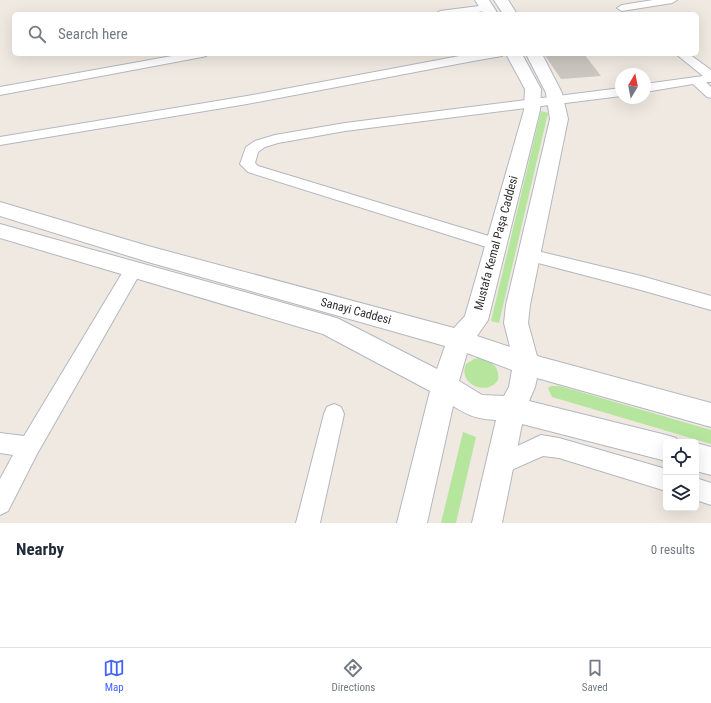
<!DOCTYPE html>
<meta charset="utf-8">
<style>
body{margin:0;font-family:"Roboto Condensed",sans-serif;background:#f6f6f7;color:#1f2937}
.controls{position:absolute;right:12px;bottom:12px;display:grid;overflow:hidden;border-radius:6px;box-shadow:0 4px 16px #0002}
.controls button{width:36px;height:36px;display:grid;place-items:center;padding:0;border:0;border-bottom:1px solid #e0e1e3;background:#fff;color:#1f2937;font:20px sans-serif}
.compass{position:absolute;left:615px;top:68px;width:36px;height:36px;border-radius:50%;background:#fff;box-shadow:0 4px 16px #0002;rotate:10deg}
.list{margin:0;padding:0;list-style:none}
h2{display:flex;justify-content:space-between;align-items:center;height:52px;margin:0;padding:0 16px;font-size:17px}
h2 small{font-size:13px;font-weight:400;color:#747a83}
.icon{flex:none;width:22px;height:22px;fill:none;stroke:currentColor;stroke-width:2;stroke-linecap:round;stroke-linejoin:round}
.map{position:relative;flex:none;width:711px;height:523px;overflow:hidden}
.search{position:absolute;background:#fff;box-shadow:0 4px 16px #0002;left:12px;right:12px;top:12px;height:44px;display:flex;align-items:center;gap:10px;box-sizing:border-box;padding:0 14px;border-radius:6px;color:#747a83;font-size:15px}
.sheet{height:124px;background:#fff}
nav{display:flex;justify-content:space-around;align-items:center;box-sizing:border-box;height:56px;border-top:1px solid #e0e1e3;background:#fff;font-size:11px;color:#747a83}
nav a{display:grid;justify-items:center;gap:2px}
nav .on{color:#4264fb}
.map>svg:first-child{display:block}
.green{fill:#b6e59e}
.building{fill:#cbc7bf}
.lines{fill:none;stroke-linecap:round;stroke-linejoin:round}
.minor-casing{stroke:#b4b7c1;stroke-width:2}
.secondary-casing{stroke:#b4b7c1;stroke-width:2}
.minor{fill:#fff;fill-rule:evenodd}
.secondary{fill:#fff;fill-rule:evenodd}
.labels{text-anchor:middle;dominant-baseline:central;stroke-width:4;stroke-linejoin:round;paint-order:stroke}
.street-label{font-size:12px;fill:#2e2e2e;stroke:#fff}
</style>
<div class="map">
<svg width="711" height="523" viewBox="0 0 711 523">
<rect width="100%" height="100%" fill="#efe9e1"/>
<g class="green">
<polygon points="541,111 548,113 499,323 491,321"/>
<path d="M479,358C491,360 500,367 498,380C487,397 457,384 466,364L474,359Z"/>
<polygon points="551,386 560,386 711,430 711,444 552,397 548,388"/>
<polygon points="463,432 476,437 456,523 441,523"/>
</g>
<polygon class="building" points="544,54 584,54 601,76 561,79"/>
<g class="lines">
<defs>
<g id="minor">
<polygon points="653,0 677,0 672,3 622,11 617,8 622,5"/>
<polygon points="487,5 491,6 492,8 491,10 465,14 435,14 440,11"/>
<polygon points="183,54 208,54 206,56 202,57 0,95 0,87"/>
<polygon points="470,54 504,54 502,56 473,61 247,104 0,145 0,137 247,96"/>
<polygon points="676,54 689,54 711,70 711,82 706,82 711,87 711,98 707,97 693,84 645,92 645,84 703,76"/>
<polygon points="621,88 621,96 345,131 278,143 265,147 258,152 255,163 258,166 502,240 504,244 502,248 496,250 248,172 240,164 246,147 255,141 275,135 345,123"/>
<polygon points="529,249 641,276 711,296 711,310 641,290 523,259 521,255 523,251"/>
<polygon points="133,264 139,265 142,270 37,454 8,511 0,515 0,479 13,455 0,453 0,433 24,436 127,265"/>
<polygon points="334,404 341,407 344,414 320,523 296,523 324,414 327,407"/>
<polygon points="541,435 559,438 666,469 666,491 559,458 543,456 500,475 492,472 489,464 492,456 522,444"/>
<polygon points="696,478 711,483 711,505 696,500"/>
</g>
<g id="secondary">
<polygon points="475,0 489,0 498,14 484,14"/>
<polygon points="494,0 508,0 517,14 503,14"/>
<path d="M506,54H522L541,89L540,110L488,320L477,336L510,347L504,323L506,305L550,119L546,93L526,54H542L562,93L568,119L530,305L528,323L537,356L711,403V427L537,378L535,387L529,401L666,435L676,438L678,442H666V461L522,424L502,523H472L496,420C477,419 469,416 453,406L427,523H397L430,391L323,334L0,238V224L330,316L339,319L437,369L445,346L148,262L0,216V202L148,246L454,328L465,316L524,110L525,89ZM467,353L512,370L509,387L504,396L482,395L459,381Z"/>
<polygon points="696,443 711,447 711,475 696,471"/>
</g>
</defs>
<use href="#minor" class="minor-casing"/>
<use href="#secondary" class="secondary-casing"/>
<use href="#minor" class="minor"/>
<use href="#secondary" class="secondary"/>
</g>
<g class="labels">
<g class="street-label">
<text transform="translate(496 243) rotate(-75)">Mustafa Kemal Paşa Caddesi</text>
<text transform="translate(356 311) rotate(15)">Sanayi Caddesi</text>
</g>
</g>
</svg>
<div class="controls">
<button><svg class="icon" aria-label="locate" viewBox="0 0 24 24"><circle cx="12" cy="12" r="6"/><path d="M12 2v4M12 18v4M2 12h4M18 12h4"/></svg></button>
<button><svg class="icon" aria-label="layers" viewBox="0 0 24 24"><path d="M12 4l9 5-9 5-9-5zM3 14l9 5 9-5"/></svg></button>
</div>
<svg class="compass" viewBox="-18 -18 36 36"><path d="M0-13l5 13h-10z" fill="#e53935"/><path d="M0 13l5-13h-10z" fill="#747a83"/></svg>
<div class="search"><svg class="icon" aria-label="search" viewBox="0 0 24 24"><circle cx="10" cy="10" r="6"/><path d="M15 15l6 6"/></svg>Search here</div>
</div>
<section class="sheet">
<h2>Nearby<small>0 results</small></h2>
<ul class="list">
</ul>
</section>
<nav>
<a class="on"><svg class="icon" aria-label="map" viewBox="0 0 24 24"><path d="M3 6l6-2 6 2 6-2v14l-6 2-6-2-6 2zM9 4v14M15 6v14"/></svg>Map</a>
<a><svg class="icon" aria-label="directions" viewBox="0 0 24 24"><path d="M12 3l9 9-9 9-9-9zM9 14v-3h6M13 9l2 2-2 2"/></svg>Directions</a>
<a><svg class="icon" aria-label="saved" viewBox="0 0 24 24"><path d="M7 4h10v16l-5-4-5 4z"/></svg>Saved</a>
</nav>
